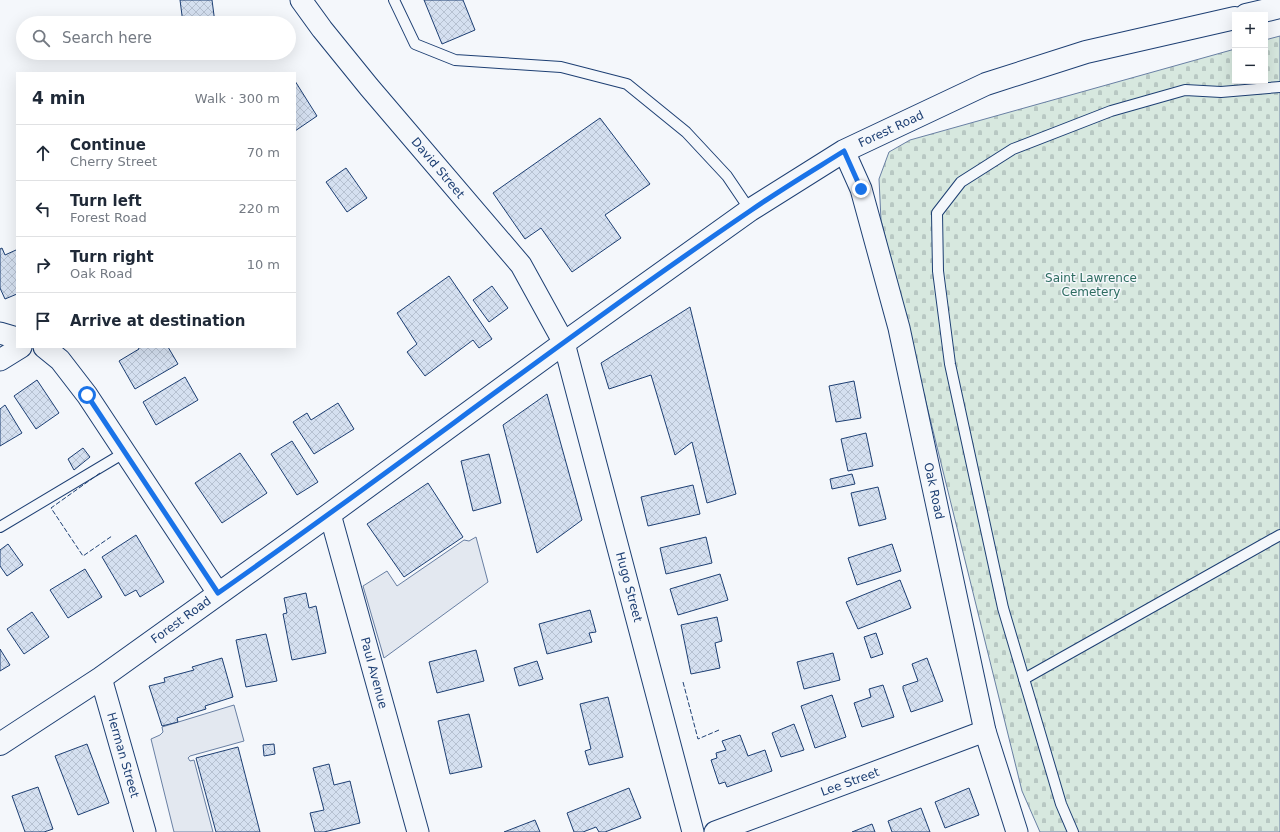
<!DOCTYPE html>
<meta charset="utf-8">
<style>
body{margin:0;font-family:"DejaVu Sans",sans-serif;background:#f6f6f7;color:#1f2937}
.controls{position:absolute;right:12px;top:12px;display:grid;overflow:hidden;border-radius:0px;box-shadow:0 4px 16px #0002}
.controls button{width:36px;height:36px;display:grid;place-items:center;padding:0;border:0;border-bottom:1px solid #e0e1e3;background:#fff;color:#1f2937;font:20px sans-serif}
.stop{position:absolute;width:12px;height:12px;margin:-9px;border:3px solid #1a73e8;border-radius:50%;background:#fff}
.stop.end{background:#1a73e8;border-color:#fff;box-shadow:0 1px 4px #0008}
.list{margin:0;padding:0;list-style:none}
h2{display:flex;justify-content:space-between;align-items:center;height:52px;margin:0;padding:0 16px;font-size:17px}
h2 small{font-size:13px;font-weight:400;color:#747a83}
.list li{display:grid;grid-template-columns:26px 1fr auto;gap:12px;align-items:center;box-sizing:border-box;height:56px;padding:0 16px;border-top:1px solid #e0e1e3}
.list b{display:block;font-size:15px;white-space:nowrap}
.list p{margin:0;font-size:13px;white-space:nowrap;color:#747a83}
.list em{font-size:13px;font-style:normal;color:#747a83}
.icon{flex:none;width:22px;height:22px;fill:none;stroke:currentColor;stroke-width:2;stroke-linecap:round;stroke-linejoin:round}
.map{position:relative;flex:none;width:1280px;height:832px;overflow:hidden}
.search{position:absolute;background:#fff;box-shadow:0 4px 16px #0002;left:16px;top:16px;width:280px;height:44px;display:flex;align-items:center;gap:10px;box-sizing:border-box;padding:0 14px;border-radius:22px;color:#747a83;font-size:15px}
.panel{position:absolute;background:#fff;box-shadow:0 4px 16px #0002;left:16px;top:72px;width:280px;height:276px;border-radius:0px}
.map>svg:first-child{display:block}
.cemetery{fill:url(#cemetery-stones);stroke:#687fa3}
.parking{fill:#e3e8f0;stroke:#687fa3}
.building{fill:url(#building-cross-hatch);stroke:#1d3f73}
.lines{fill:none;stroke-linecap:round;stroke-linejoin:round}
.lane-casing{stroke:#1d3f73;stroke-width:12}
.street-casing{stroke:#1d3f73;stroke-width:23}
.secondary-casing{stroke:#1d3f73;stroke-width:24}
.lane{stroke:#f4f7fb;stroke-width:10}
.street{stroke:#f4f7fb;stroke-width:21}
.secondary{stroke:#f4f7fb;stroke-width:22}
.fence{stroke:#1d3f73;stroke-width:1;stroke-dasharray:5 2;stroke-linecap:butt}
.route{stroke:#1a73e8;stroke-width:5}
.labels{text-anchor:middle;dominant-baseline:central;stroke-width:3;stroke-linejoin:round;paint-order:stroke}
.street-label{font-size:12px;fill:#1d3f73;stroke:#f4f7fb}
.park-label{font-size:12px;fill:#2c6c60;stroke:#f4f7fb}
</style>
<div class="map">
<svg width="1280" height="832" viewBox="0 0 1280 832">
<defs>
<pattern id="cemetery-stones" width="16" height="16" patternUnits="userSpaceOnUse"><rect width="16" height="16" fill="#d7e8df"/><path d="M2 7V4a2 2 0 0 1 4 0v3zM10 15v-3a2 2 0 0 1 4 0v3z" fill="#b8c8c3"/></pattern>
<pattern id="building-cross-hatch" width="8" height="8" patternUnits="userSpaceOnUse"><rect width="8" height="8" fill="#d5e0f0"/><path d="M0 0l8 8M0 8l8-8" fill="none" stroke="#b6c1d1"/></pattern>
</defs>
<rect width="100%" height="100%" fill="#f4f7fb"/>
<polygon class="cemetery" points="1280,36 1280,832 1040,832 1022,791 881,220 879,179 889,152 910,140 1235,49 1235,81 1265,81 1265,40"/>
<g class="parking">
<polygon points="476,537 488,582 384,658 363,586 387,571 397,586 464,540 469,541"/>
<polygon points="234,705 244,741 190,756 188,758 190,761 194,760 213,832 174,832 151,739 160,735 163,732 162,727"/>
</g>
<g class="building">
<polygon points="180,0 212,0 215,23 183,23"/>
<polygon points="424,0 463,0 475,30 442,44"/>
<polygon points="295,81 317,116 295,131"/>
<polygon points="600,118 650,184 605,215 621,238 572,272 541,228 525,239 493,193"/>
<polygon points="346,168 367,198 347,212 326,182"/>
<polygon points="2,248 5,255 16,250 17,251 17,294 5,299 0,288 0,249"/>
<polygon points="449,276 492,339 479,348 473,340 425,376 407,352 417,344 397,313"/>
<polygon points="492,286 508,308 489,322 473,300"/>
<polygon points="690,307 736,494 707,503 692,442 675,455 651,375 609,389 601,363"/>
<polygon points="138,347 168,347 178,364 135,389 119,361 139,349"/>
<polygon points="185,377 198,400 156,425 143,402"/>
<polygon points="37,380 59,413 36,429 14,396"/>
<polygon points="854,381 861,418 836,422 829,386"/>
<polygon points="547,394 582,520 537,553 503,425"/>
<polygon points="338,403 354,429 314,454 293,422 307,413 311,420"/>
<polygon points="5,405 22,433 0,446 0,409"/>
<polygon points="866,433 873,466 848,471 841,439"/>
<polygon points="292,441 318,482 297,495 271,454"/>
<polygon points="83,448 90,457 74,470 68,459"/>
<polygon points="240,453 267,493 222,523 195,483"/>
<polygon points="489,454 501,503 473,511 461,461"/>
<polygon points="852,474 855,484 832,489 830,479"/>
<polygon points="428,483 463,537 404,577 367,524"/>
<polygon points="693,485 700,514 648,526 641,497"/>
<polygon points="878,487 886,519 859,526 851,493"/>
<polygon points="136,535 164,582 140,597 136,590 125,596 102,557"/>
<polygon points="706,537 712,563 666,574 660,548"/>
<polygon points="8,544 23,565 7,576 0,566 0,550"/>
<polygon points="892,544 901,571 857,585 848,558"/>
<polygon points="85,569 102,597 68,618 50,590"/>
<polygon points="720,574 728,600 678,615 670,589"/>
<polygon points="900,580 911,608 858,629 846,602"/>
<polygon points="306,593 309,608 316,606 326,653 292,660 283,614 287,613 284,598"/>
<polygon points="590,610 596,632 589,633 592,642 547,654 539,624"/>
<polygon points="32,612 49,637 24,654 7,629"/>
<polygon points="717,617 722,641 715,643 720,668 691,674 681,625"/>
<polygon points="876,633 883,654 871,658 864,637"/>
<polygon points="266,634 277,681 246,687 236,640"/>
<polygon points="0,649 10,665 0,671"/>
<polygon points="476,650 484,681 437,693 429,662"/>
<polygon points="833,653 840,680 804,689 797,662"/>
<polygon points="222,658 233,697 205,706 206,709 177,718 178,722 162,726 149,686 165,682 164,678 194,670 192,667"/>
<polygon points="927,658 943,701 911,712 903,689 903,686 918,681 912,664"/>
<polygon points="537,661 543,679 519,686 514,668"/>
<polygon points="883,685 894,717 862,727 854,703 871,697 869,689"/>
<polygon points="832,695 846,737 815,748 801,706"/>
<polygon points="608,697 623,757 589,765 585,751 591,749 580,704"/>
<polygon points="469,714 482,767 450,774 438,721"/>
<polygon points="794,724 804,750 781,757 772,733"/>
<polygon points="740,735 748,756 765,750 772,771 727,787 725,782 719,784 711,760 717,758 716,753 726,750 722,741"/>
<polygon points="87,744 109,803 78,815 55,756"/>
<polygon points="274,744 275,754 264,756 263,745"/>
<polygon points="238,747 260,832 216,832 196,758"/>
<polygon points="329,764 334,785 350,781 360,823 324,832 315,832 310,813 324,810 313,768"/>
<polygon points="38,787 53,829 44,832 25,832 12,796"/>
<polygon points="629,788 641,818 605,832 599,832 596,827 583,832 574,832 567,813"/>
<polygon points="969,788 979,815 945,828 935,802"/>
<polygon points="921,808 930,832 892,832 888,821"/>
<polygon points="535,820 540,832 504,832"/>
<polygon points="872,824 875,832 852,832"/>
</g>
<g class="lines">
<defs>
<g id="lane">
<polyline points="394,0 415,44 455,60 561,67 627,84 686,132 727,176 750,210"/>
<polyline points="0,527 124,453"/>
<polyline points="1024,679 1280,535"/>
<polyline points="1073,832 1061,804 1003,608 950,364 938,271 937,213 961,182 1013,149 1111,111 1185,90 1221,92 1280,87"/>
</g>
<g id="street">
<polyline points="301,0 322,29 369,87 521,265 564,343 693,832"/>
<polyline points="844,151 861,189 899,328 985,731 1017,832"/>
<polyline points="0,333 17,338"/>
<polyline points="44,347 60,360 87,395 218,593"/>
<polyline points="0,360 21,347"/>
<polyline points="330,514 418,832"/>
<polyline points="101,678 145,832"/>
<polyline points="715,832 985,731"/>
</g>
<g id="secondary">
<polyline points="1246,15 1280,7"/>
<polyline points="0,744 101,678 330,514 564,343 750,210 844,151 986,84 1086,52 1235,18"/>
</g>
</defs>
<use href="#lane" class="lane-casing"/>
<use href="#street" class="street-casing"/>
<use href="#secondary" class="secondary-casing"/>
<use href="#lane" class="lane"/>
<use href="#street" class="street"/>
<use href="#secondary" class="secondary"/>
<g class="fence">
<polyline points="100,473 51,508 83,556 112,536"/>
<polyline points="683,682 698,739 719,730"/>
</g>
</g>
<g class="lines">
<path class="route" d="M87,395L218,593C397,468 569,334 750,211C780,190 812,171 844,151L861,189"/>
</g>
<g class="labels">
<g class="street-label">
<text transform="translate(891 129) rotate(-25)">Forest Road</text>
<text transform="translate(438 168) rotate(50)">David Street</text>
<text transform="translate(934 491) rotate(78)">Oak Road</text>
<text transform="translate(629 587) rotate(75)">Hugo Street</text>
<text transform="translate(181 620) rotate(-36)">Forest Road</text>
<text transform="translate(374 673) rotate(75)">Paul Avenue</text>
<text transform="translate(123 755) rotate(74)">Herman Street</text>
<text transform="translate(850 782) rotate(-20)">Lee Street</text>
</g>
<g class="park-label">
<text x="1091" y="278">Saint Lawrence<tspan x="1091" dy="14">Cemetery</tspan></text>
</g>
</g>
</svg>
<div class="controls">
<button>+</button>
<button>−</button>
</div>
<div class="stop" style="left:87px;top:395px"></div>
<div class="stop end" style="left:861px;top:189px"></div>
<div class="search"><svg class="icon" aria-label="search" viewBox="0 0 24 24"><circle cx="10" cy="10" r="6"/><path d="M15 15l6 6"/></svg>Search here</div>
<section class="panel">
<h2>4 min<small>Walk · 300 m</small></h2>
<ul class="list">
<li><svg class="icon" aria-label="ahead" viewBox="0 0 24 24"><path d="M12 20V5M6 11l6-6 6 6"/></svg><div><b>Continue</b><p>Cherry Street</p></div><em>70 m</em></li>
<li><svg class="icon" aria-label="left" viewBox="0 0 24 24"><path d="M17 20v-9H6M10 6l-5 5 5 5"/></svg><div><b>Turn left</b><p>Forest Road</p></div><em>220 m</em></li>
<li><svg class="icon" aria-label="right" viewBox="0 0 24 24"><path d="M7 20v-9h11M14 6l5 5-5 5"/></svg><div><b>Turn right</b><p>Oak Road</p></div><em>10 m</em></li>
<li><svg class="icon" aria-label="arrive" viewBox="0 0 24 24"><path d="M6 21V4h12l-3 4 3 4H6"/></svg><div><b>Arrive at destination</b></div></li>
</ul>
</section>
</div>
